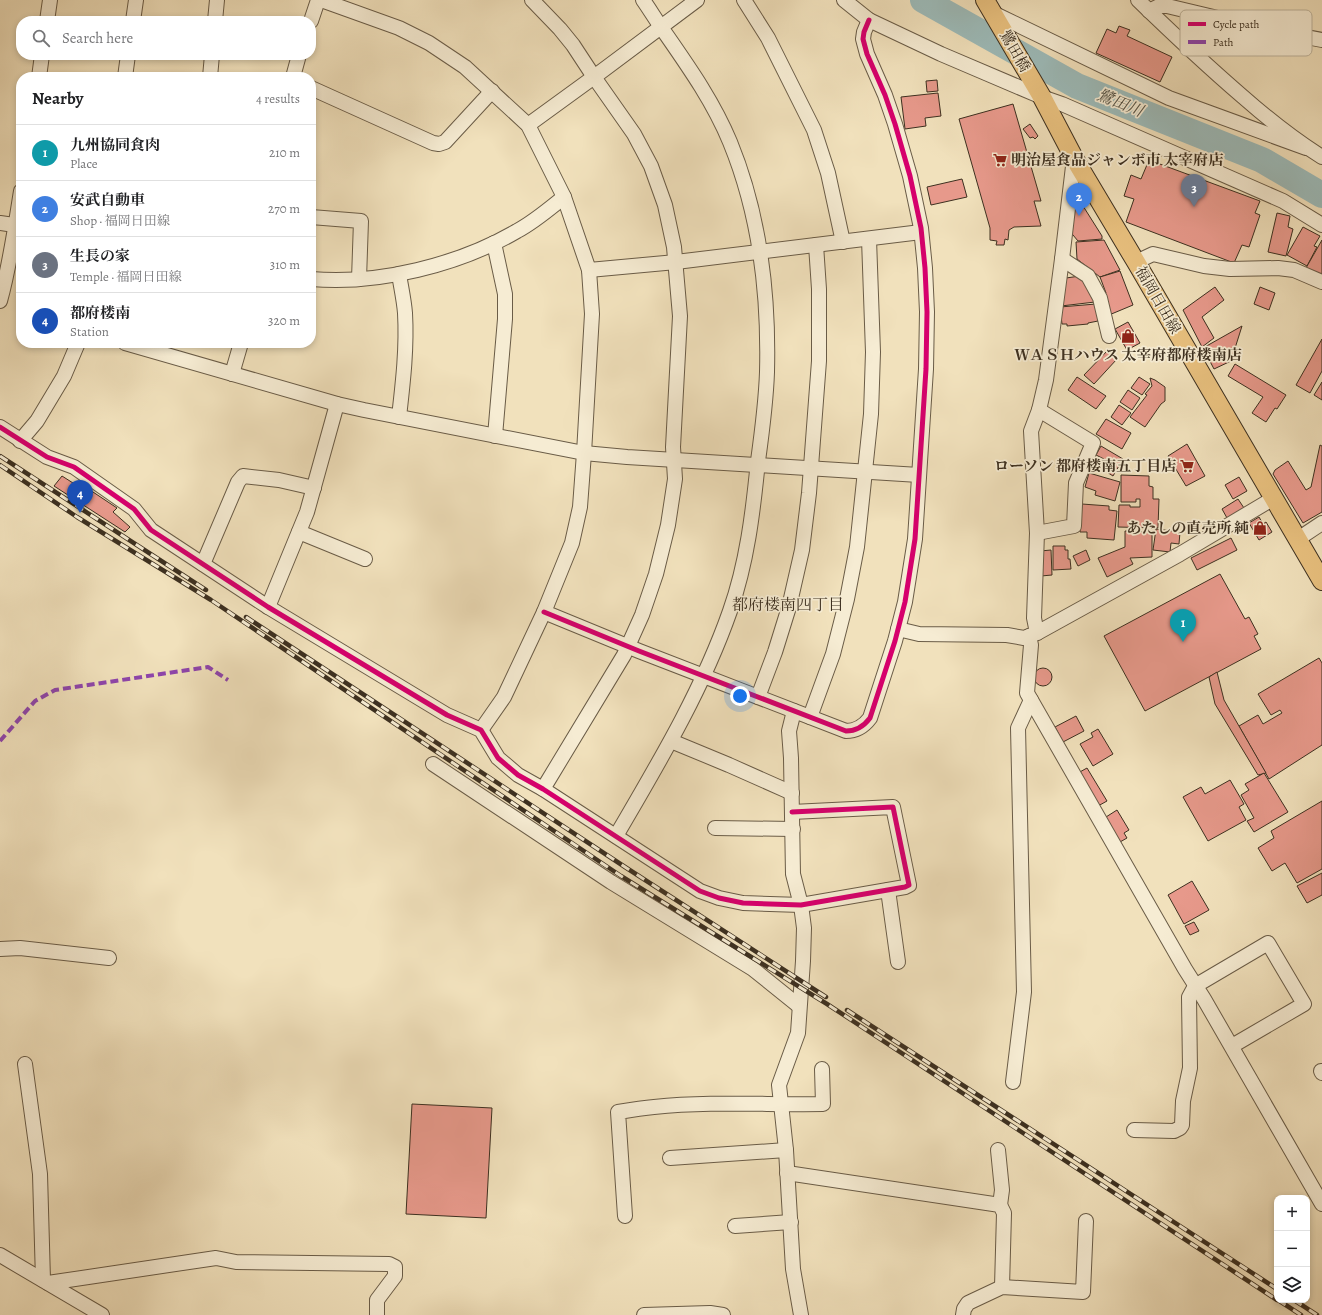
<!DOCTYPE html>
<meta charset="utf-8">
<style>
body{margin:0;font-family:Alegreya,"Noto Serif JP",serif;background:#f6f6f6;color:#202124}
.controls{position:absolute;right:12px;bottom:12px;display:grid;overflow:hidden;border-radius:8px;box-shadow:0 2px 6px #0003}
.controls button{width:36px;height:36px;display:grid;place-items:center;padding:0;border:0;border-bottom:1px solid #e0e0e0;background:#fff;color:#202124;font:20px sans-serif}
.you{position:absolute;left:740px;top:696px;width:14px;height:14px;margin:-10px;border:3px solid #fff;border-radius:50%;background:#1a73e8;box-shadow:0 0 0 6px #1a73e833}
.badge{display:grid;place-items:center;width:26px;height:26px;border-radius:50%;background:#8f2418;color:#fff;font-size:13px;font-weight:700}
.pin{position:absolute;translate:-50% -33px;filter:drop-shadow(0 1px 2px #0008)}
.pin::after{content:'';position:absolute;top:21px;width:14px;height:12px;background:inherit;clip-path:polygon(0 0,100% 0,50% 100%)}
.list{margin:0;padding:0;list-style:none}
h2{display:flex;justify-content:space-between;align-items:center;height:52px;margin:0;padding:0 16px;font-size:17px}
h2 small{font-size:13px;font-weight:400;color:#757577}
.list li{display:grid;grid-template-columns:26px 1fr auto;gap:12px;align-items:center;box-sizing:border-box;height:56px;padding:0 16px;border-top:1px solid #e0e0e0}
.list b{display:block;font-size:15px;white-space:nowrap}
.list p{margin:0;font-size:13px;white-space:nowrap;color:#757577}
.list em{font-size:13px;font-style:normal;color:#757577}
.icon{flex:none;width:22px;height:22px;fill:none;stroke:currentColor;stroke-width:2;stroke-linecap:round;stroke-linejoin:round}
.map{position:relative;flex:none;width:1322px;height:1315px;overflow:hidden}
.search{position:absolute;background:#fff;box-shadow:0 2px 6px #0003;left:16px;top:16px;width:300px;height:44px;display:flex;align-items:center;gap:10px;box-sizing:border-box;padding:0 14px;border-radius:16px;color:#757577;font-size:15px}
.panel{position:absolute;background:#fff;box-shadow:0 2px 6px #0003;left:16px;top:72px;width:300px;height:276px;border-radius:16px}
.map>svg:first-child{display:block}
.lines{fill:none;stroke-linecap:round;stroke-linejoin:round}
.river{stroke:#9dbbb9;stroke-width:26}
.building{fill:#e7998b;stroke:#3d3020}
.minor-casing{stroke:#6a5c47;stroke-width:16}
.major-casing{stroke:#3d3020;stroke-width:20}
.minor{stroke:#f6ecd3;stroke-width:14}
.major{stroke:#e8c07e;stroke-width:18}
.rail-casing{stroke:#3d3020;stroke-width:4.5}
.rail{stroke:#f6ecd3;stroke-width:3;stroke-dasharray:9;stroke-linecap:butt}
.quiet{stroke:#8e44ad;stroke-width:4;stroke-dasharray:8 4;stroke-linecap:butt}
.cycleway-casing{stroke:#f6ecd3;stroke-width:8}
.cycleway{stroke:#d6006c;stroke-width:5}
.labels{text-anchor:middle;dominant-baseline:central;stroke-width:3.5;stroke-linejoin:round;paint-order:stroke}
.street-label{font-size:15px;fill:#3d3020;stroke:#f6ecd3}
.poi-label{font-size:15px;font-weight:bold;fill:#3d3020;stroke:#f6ecd3;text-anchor:end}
.water-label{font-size:16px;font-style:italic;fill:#555346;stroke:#f6ecd3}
.neighbourhood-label{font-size:16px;fill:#3d3020;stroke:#f6ecd3}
.key{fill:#f6ecd3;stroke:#beb49d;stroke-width:1}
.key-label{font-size:11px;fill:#3d3020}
</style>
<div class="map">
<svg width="1322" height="1315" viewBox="0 0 1322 1315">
<rect width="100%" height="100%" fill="#f1e1bc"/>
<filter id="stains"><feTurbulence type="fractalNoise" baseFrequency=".005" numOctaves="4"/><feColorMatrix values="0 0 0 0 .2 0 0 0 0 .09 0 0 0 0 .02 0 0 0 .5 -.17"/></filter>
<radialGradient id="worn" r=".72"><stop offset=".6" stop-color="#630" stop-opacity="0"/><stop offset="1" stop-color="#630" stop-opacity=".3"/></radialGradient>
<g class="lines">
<polyline class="river" points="923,0 1077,86 1262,160 1322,195"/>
</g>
<g class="building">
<polygon points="1119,26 1130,30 1127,36 1172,57 1160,82 1096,53 1107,29 1116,33"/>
<polygon points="937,80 938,91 927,92 926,81"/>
<polygon points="938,93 941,116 925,118 926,126 905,129 901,97"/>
<polygon points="1013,104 1041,201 1034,201 1041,226 1014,227 1009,230 1008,240 1005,239 1004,245 996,245 997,241 990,240 990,228 959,119"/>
<polygon points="1030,124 1038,136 1035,139 1033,137 1030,138 1023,129"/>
<polygon points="1149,160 1260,201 1255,213 1260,215 1249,247 1242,245 1234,263 1126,222 1134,199 1124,196 1131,175 1141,179"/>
<polygon points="962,179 967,197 931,205 927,187"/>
<polygon points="1078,198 1102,236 1102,239 1078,241 1068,229 1071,202"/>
<polygon points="1277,213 1290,216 1288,227 1293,229 1286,256 1268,252"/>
<polygon points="1303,227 1320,236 1314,246 1317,247 1307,266 1287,255"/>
<polygon points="1104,240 1120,270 1100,277 1077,259 1076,242"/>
<polygon points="1322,240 1322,273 1320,276 1306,268"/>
<polygon points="1120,271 1133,305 1109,315 1102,294 1106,293 1100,277"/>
<polygon points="1080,276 1095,302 1061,306 1066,278"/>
<polygon points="1215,287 1224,300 1202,317 1214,338 1202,347 1183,310"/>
<polygon points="1260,287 1275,293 1269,310 1254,304"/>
<polygon points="1096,304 1098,321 1088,323 1088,324 1067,326 1067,324 1062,324 1060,307"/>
<polygon points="1128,322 1140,343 1127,350 1115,329"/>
<polygon points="1242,326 1231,361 1214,369 1203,348"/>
<polygon points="1322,339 1322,371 1310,393 1296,385"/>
<polygon points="1108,350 1117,359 1094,384 1084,375"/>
<polygon points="1235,364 1286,395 1277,409 1275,408 1266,422 1252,413 1263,397 1228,376"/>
<polygon points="1077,377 1106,396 1096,409 1068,390"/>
<polygon points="1139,377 1150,384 1142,395 1131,388"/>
<polygon points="1150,378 1155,380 1165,387 1165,401 1161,404 1145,427 1130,417 1147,395 1145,394 1152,386"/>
<polygon points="1322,382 1322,400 1314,395"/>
<polygon points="1128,390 1140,398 1132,410 1120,402"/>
<polygon points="1119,405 1131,413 1122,425 1111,417"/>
<polygon points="1106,419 1131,433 1122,449 1096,434"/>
<polygon points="1187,444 1205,476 1186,486 1168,456"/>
<polygon points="1320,445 1322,446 1322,512 1303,523 1273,474 1275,470 1288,461 1306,490 1311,487"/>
<polygon points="1101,446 1123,459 1113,476 1099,467 1104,459 1096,455"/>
<polygon points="1089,473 1120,482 1115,501 1095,495 1096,491 1085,487"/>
<polygon points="1121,475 1149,476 1149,486 1153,487 1153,499 1159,499 1158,528 1118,527 1119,505 1130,505 1130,507 1140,507 1140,499 1136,499 1136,502 1121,502"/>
<polygon points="62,476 84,490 84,486 117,508 113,512 130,527 125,532 54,486"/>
<polygon points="1239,477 1247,491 1233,499 1225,485"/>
<polygon points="1238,499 1244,508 1227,518 1222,509"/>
<polygon points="1082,504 1109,506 1109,510 1117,511 1114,540 1087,538 1087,532 1080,532"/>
<polygon points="1259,517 1263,524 1266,522 1272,532 1259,540 1249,523"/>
<polygon points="1156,529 1180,532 1179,544 1171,543 1170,552 1153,550"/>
<polygon points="1125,531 1152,532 1152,557 1130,558 1133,564 1107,577 1098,558 1125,547"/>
<polygon points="1231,538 1237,550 1197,570 1191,558"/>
<polygon points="1053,546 1065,546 1065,550 1068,550 1068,559 1070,559 1071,569 1053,570"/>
<polygon points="1051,550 1052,575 1041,576 1040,551"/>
<polygon points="1086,550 1090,560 1078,566 1073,556"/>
<polygon points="1220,574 1245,619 1249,617 1258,634 1254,636 1261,649 1145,711 1104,636"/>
<polygon points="1319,658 1322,663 1322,745 1269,779 1239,726 1258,715 1263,724 1282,713 1280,710 1271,715 1258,694"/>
<circle cx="1043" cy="677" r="9"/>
<polygon points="1217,672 1224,700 1266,773 1258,775 1215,704 1209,677"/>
<polygon points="1076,716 1084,731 1063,742 1055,727"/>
<polygon points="1098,729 1113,754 1093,766 1080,744 1093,737 1091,733"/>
<polygon points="1087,768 1107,801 1098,806 1078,773"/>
<polygon points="1264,773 1288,812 1254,832 1247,821 1254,818 1241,795 1249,790 1245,784"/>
<polygon points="1230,780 1244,804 1239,807 1246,820 1208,841 1183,797 1201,787 1205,794"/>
<polygon points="1322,801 1322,869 1297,883 1285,863 1272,871 1258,848 1274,838 1271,831"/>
<polygon points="1117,810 1129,830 1124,833 1127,838 1120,842 1106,817"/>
<polygon points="1322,873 1322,895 1307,903 1297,886"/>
<polygon points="1192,881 1209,910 1184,924 1168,895"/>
<polygon points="1194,922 1199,931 1190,935 1185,926"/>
<polygon points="412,1104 492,1108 486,1218 406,1214"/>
</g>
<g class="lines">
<defs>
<g id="minor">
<polyline points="321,0 399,28 429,43 465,67 528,125 564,197 589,270 592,314 584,453 580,507 572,543 544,612 504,697 481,730"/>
<polyline points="532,0 560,29 573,45 594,77 634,134 651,166 665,205 674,247 680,316 673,447 675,479 668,525 656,574 642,615 624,655 543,789"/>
<polyline points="744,0 768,38 814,130 828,173 843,242"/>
<polyline points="844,0 869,20 941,54 1042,97 1062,104 1283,201 1322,225"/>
<path d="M1138,0C1172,33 1206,65 1242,96C1267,118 1293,139 1322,157"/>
<polyline points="1149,11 1159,6 1167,6 1264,29 1322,40"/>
<polyline points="993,13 1169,98 1306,148"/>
<polyline points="47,21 50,0"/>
<polyline points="133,21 136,0"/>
<polyline points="215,21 217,0"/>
<polyline points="311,21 318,0"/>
<polyline points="39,77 42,55"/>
<polyline points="125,77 128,55"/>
<polyline points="210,77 212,55"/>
<polyline points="293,77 299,55"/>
<polyline points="311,88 433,143 439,144 445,142 492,91"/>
<polyline points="528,125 594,77 697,0"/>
<polyline points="311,217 361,221 359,279"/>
<polyline points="0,223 21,226"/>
<polyline points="494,243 505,294 505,319 495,436"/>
<polyline points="1062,259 1088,276 1100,298 1109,336"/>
<polyline points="1136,262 1153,254 1204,266 1230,269 1278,268 1294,270 1322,282"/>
<polyline points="589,270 676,262 921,232"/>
<path d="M311,279C378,285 459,265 517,231C534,222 549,209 564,197"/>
<path d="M0,301C10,265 15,228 21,191"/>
<polyline points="125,343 337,404 364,410 584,453 627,457 919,475"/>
<polyline points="232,374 241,343"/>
<path d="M399,417C403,382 407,348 405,313C404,300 401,287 399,274"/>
<polyline points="0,427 47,457 74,467 134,509 151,530 268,607 447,715 481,730 498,758 518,775 543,789 700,891 719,898 743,903 801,905 905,887 909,885 893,807 792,812"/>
<polyline points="20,441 37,421 64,376 78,343"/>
<polyline points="299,532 365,559"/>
<polyline points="1037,533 1074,526 1076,483 1093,443 1039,410"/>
<polyline points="1298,539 1322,523"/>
<polyline points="203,564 238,482 243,476 279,480 314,488"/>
<polyline points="268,607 307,512 337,404"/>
<path d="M544,612L639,651L846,731C856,731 864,726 870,718L895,641L905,602L915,539L926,369L927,312L925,268L921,228L910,176L895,124L885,95L867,54L863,39L864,32L869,20"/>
<polyline points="898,629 919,634 1007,635 1024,638 1037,633 1180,554 1274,498"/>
<polyline points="1037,633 1034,618 1037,533 1031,431 1039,410 1046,380 1062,259 1074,158"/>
<polyline points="1029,636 1031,645 1027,693 1185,969 1204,999 1322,1204"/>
<polyline points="758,697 775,652 789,607 802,550 809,493 819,361 819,289 816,245"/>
<polyline points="794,711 789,731 791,758 793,874 801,905 804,928 803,961 798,1033 779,1085 786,1150 793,1269 801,1315"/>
<polyline points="810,717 833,654 847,599 857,547 871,414 873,352 869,239"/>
<polyline points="671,741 729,765 792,793"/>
<polyline points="433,764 611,882 753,969 799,1006"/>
<polyline points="715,828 793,829"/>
<path d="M616,836C658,764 702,691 730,611C747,563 753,512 758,461C762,432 766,402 767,372C769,293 760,215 730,142C713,101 688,66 663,30C656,20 650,10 643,0"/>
<polyline points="888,890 898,962"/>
<polyline points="0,949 20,948 109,958"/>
<polyline points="25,1064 40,1174 43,1280"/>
<polyline points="1322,1071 1321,1071 1322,1073"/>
<polyline points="1013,1082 1024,992 1018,728 1031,700"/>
<polyline points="1134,1130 1174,1131 1180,1128 1182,1125 1183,1101 1190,1068 1189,997 1195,986 1268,943 1304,1004 1232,1046"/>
<polyline points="998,1150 1002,1190 1000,1205"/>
<polyline points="670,1158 786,1150"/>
<polyline points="787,1173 1000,1205 1004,1213 1002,1287"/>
<path d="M625,1216L618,1112C630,1110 642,1108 654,1107C711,1101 767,1105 823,1104L822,1069"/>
<polyline points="735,1226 791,1222"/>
<polyline points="0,1255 102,1315"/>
<polyline points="48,1283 216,1258 236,1262 389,1264 395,1267 395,1276 377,1300 377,1315"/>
<polyline points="644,1315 710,1313 723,1315"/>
<polyline points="963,1315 964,1309 968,1303 1002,1287 1083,1292 1086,1221"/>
</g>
<polyline id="major" points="985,0 1042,97 1074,158 1136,262 1322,581"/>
</defs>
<use href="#minor" class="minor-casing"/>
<use href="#major" class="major-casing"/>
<use href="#minor" class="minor"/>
<use href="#major" class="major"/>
<defs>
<g id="rail">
<polyline points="0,456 206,590"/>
<polyline points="0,465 77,517 211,600 621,876 827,1004 1277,1300"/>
<polyline points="246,617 625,867 826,997"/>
<polyline points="847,1010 1277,1289"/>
<polyline points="1278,1300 1301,1315"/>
<polyline points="1294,1300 1317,1315"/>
</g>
</defs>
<use href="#rail" class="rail-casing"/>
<use href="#rail" class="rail"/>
<polyline class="quiet" points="0,741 35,701 55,690 208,667 228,680"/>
<defs>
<g id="cycleway">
<polyline points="0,427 47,457 74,467 134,509 151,530 268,607 447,715 481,730 498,758 518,775 543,789 700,891 719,898 743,903 801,905 905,887 909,885 893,807 792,812"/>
<path d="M544,612L639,651L846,731C856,731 864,726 870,718L895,641L905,602L915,539L926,369L927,312L925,268L921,228L910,176L895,124L885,95L867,54L863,39L864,32L869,20"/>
</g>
</defs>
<use href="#cycleway" class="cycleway-casing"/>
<use href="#cycleway" class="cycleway"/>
</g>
<defs>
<symbol id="supermarket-bare" viewBox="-9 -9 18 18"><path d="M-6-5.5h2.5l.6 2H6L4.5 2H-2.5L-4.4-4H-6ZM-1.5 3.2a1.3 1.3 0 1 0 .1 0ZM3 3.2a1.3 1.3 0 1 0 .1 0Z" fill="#8f2418" stroke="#f6ecd3" stroke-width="2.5" paint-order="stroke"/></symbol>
<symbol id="shop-bare" viewBox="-9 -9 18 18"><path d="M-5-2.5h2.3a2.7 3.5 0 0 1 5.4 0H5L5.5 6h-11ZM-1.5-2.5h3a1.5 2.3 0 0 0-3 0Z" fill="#8f2418" stroke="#f6ecd3" stroke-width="2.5" paint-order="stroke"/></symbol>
</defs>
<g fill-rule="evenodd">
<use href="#supermarket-bare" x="990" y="150" width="20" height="20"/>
<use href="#shop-bare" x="1118" y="326" width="20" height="20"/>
<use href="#supermarket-bare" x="1177" y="456" width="20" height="20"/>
<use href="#shop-bare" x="1250" y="518" width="20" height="20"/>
</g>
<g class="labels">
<g class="street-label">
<text transform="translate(1015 51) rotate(60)">鷺田橋</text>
<text transform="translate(1158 300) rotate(60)">福岡日田線</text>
</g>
<g class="poi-label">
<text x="1011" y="160" text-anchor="start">明治屋食品ジャンボ市 太宰府店</text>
<text x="1128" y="355" text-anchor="middle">ＷＡＳＨハウス 太宰府都府楼南店</text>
<text x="1176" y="466">ローソン 都府楼南五丁目店</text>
<text x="1249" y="528">あたしの直売所 純</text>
</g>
<g class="water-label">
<text transform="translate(1120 103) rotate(22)">鷺田川</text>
</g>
<g class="neighbourhood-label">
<text x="788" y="605">都府楼南四丁目</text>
</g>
</g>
<rect x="1180" y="10" width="132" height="46" rx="6" class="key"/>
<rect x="1188" y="22" width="18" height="4" fill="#d6006c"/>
<rect x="1188" y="40" width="18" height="4" fill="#8e44ad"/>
<g class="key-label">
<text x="1213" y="28">Cycle path</text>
<text x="1213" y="46">Path</text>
</g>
<rect width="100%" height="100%" filter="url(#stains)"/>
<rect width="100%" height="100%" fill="url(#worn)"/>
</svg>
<div class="controls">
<button>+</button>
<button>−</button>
<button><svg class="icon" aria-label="layers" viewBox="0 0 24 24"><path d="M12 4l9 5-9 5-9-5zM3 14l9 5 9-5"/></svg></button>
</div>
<div class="you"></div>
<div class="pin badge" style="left:1183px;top:642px;background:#0f9aa8">1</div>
<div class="pin badge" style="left:1079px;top:216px;background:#3f7fe0">2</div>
<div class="pin badge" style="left:1194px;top:207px;background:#6b7280">3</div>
<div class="pin badge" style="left:80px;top:513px;background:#1a4fb4">4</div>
<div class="search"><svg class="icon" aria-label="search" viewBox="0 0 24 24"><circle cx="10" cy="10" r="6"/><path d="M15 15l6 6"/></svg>Search here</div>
<section class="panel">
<h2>Nearby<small>4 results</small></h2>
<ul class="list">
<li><span class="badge" style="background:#0f9aa8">1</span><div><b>九州協同食肉</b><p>Place</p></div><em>210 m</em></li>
<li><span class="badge" style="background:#3f7fe0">2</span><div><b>安武自動車</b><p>Shop · 福岡日田線</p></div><em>270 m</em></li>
<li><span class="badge" style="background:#6b7280">3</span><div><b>生長の家</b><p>Temple · 福岡日田線</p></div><em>310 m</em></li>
<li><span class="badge" style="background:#1a4fb4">4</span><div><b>都府楼南</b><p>Station</p></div><em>320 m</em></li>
</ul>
</section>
</div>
